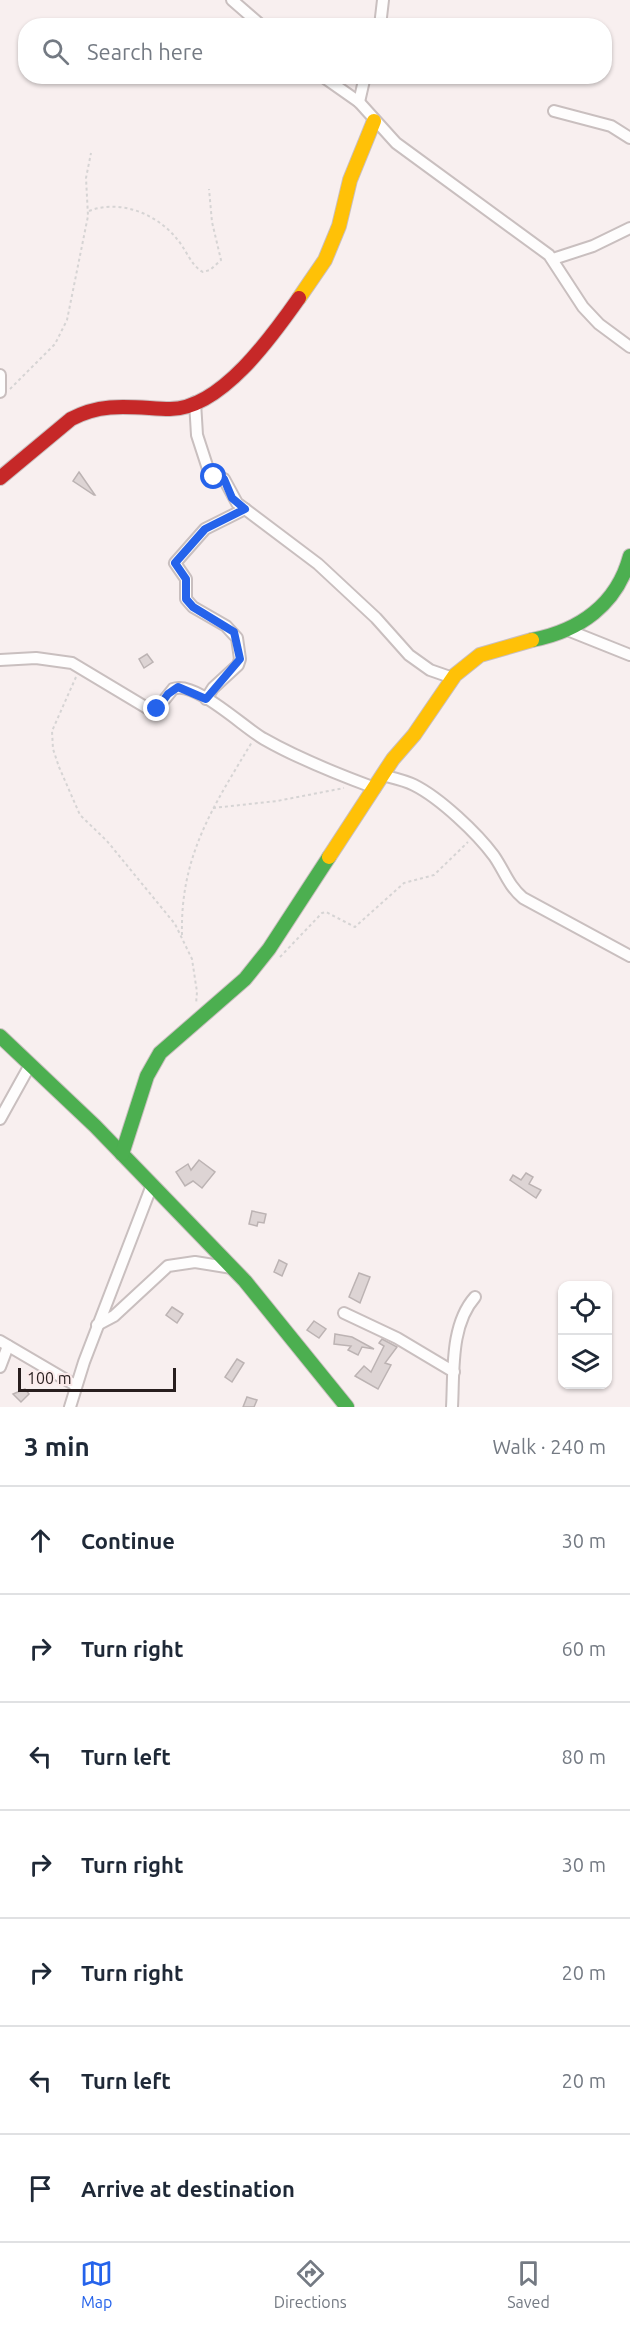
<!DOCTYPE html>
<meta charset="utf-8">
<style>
body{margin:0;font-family:Ubuntu,sans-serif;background:#f6f6f7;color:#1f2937}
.controls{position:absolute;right:18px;bottom:18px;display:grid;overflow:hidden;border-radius:12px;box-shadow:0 2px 4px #0004}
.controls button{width:54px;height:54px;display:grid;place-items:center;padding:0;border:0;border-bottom:2px solid #e0e1e3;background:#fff;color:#1f2937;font:30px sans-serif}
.scale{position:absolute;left:18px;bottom:15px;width:158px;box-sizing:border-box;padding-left:6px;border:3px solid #281e1e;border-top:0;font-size:16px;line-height:21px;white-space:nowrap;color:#281e1e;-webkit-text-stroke:4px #fcebeb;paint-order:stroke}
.stop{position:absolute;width:18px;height:18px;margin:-14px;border:4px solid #2563eb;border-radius:50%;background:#fff}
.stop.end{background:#2563eb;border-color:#fff;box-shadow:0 2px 6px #0008}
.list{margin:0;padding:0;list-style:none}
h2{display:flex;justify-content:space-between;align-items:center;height:78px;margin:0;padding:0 24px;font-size:26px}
h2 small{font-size:20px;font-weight:400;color:#747a83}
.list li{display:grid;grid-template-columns:39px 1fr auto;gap:18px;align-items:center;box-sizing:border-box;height:108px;padding:0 24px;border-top:2px solid #e0e1e3}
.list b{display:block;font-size:22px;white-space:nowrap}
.list em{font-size:20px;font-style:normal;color:#747a83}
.icon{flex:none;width:33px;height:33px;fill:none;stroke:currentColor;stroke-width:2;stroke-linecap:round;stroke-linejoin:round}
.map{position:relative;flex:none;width:630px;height:1407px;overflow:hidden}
.search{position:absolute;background:#fff;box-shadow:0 2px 4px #0004;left:18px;right:18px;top:18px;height:66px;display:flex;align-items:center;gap:15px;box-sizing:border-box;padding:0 21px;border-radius:24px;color:#747a83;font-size:22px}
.sheet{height:834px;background:#fff}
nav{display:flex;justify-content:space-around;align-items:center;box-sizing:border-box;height:84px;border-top:2px solid #e0e1e3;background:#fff;font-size:16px;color:#747a83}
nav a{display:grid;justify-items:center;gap:3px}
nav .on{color:#2563eb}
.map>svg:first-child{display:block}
.building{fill:#ddd4d4;stroke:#bcb3b3;stroke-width:1.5}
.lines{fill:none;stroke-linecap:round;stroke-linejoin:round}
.street-casing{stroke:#c9bfbf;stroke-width:14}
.fast-casing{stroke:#c9bfbf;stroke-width:16}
.slow-casing{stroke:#c9bfbf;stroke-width:16}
.jam-casing{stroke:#c9bfbf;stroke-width:16}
.path{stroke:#d6d4d4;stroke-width:2;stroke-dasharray:3 3;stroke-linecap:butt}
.street{stroke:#fefdfd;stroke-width:10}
.fast{stroke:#4caf50;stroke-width:14}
.slow{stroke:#ffc107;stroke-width:14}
.jam{stroke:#c62828;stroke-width:14}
.route{stroke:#2563eb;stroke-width:8}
</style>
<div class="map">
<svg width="630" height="1407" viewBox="0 0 630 1407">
<rect width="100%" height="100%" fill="#f8efef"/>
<g class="building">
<polygon points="79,472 95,495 94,495 73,481"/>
<polygon points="147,654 153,662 144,668 139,659"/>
<polygon points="199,1160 215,1172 202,1188 193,1181 185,1186 176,1172 188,1164 191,1170"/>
<polygon points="526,1173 533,1177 529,1184 541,1190 536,1198 510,1180 513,1175 521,1180"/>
<polygon points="252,1211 266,1214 264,1223 258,1222 257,1226 249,1224"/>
<polygon points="279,1260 287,1264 282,1276 274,1272"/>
<polygon points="359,1273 370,1277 360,1303 349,1297"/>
<polygon points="172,1307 183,1314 177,1323 166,1315"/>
<polygon points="314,1321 326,1329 319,1338 307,1330"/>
<polygon points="335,1334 352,1337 374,1349 362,1347 358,1355 348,1350 351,1346 334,1344"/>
<polygon points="382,1339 397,1347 385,1363 391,1365 378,1389 355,1376 364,1366 371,1372 384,1346 379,1343"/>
<polygon points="237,1359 244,1363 232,1382 225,1377"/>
<polygon points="25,1389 29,1394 21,1402 13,1394"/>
<polygon points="247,1397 257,1400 254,1407 243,1407"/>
</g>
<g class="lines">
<defs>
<g id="street">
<polyline points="232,0 262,26"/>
<polyline points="380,26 383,0"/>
<polyline points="322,76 359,102 396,143 549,255 583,307 599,324 630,347"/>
<polyline points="359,102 365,76"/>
<polyline points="554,111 611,126 630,138"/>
<polyline points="553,259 593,246 630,228"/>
<polyline points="0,375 0,392"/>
<polyline points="195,402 197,435 210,475 224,479 237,503 318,564 376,618 409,655 430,670 453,678"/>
<polyline points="570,631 630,655"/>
<path d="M0,660L36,658L72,663L152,711L157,709L173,689C195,680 244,728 264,739C299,759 337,774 375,788"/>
<polyline points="206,699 213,688 238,665 240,659 237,638 226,626 193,607 186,599 186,579 175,563 205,529 245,509"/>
<path d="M382,775C393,778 404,780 414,785C440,798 477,833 494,856C505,872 508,885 523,898L630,956"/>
<polyline points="0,1119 30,1065"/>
<polyline points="344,1313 397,1338 454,1372"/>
<polyline points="97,1325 114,1316 168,1266 195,1262 232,1268"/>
<polyline points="0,1341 75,1385"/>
<polyline points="0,1367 8,1346"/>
<polyline points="70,1407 84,1362 152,1185"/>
<path d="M452,1407C454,1372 450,1325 475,1297"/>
</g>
<g id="fast">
<path d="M532,640C579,631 617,605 630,556"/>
<polyline points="0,1036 95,1126 245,1281 347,1407"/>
<polyline points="122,1154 147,1076 160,1053 245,979 269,949 329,857"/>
</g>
<g id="slow">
<polyline points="299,298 325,260 339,226 350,180 374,121"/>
<polyline points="329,857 393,759 414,735 455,675 480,655 532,640"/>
</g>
<path id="jam" d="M0,478L71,419C104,401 135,408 170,409C221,409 273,335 299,298"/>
</defs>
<use href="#street" class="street-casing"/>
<use href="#fast" class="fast-casing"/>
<use href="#slow" class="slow-casing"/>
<use href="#jam" class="jam-casing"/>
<g class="path">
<path d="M89,211C119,199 156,213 177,239C186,249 191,266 203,272L210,270L221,260L212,222L209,189"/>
<polyline points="10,389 55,344 67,320 88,216 86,178 91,153"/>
<polyline points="76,677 52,731 53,749 59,767 80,815 107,841 175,924 192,959 197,992 196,1004"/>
<polyline points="213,808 277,801 344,788"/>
<path d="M182,935C180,856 213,807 252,742"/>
<polyline points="280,957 322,913 326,912 355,927 404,883 434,875 468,842"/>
</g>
<use href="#street" class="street"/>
<use href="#fast" class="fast"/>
<use href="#slow" class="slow"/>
<use href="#jam" class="jam"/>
</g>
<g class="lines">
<polyline class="route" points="157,709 168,694 178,687 206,699 240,659 234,632 193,607 186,599 186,579 175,563 205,529 245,509 232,498 224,479 214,477"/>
</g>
</svg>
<div class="controls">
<button><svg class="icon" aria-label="locate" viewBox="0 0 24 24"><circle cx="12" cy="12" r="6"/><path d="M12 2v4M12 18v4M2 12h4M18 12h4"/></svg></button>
<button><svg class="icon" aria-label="layers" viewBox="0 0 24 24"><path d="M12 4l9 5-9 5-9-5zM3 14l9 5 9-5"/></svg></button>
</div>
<div class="scale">100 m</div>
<div class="stop" style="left:214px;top:477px"></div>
<div class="stop end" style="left:157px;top:709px"></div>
<div class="search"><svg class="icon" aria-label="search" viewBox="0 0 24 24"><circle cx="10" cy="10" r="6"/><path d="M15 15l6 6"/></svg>Search here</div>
</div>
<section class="sheet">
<h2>3 min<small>Walk · 240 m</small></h2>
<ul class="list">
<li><svg class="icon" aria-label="ahead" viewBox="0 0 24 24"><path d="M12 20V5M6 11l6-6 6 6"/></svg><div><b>Continue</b></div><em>30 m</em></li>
<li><svg class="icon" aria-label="right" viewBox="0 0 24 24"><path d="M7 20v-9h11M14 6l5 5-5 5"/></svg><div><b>Turn right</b></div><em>60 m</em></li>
<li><svg class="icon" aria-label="left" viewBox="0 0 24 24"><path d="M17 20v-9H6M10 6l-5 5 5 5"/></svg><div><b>Turn left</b></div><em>80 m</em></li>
<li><svg class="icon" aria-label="right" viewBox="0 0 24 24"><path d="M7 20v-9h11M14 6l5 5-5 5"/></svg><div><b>Turn right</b></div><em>30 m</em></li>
<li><svg class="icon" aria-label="right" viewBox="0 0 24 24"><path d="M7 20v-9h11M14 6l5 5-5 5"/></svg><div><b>Turn right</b></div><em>20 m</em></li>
<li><svg class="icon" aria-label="left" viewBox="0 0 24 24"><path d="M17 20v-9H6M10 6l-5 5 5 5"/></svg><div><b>Turn left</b></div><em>20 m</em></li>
<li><svg class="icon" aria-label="arrive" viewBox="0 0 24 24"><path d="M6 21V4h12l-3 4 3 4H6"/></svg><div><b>Arrive at destination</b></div></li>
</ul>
</section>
<nav>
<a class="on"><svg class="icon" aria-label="map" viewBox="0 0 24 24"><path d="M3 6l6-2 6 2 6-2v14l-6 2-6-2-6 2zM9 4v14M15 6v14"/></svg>Map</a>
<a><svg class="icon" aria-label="directions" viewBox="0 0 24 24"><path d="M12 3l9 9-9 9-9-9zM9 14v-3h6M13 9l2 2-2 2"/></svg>Directions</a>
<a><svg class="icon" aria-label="saved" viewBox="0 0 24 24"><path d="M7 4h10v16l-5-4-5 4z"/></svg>Saved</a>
</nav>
